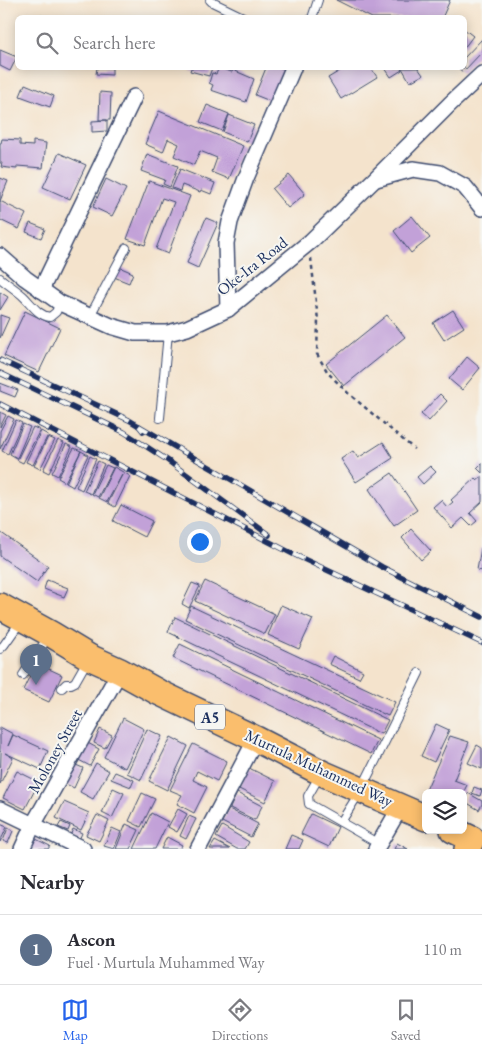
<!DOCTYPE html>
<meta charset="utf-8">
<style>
body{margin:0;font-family:"EB Garamond",serif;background:#f7f7f7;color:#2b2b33}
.controls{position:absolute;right:15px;bottom:15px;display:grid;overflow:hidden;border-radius:8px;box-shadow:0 2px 12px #0003}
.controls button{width:45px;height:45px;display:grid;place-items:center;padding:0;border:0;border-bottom:1px solid #e1e1e2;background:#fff;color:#2b2b33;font:25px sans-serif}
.you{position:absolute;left:199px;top:541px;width:18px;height:18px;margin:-12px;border:4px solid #fff;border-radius:50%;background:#1a73e8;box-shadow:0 0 0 8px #1a73e833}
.badge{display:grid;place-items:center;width:32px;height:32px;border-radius:50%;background:#2563eb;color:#fff;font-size:16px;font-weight:700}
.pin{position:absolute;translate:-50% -41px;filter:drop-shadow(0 1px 2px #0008)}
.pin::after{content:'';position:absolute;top:26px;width:18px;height:15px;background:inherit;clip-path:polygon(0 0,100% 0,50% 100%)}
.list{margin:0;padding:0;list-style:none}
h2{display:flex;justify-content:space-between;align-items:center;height:65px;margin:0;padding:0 20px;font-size:21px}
h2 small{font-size:16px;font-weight:400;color:#7c7c81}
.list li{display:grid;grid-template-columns:32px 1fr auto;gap:15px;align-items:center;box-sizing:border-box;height:70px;padding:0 20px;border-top:1px solid #e1e1e2}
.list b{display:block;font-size:19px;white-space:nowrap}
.list p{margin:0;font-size:16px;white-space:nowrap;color:#7c7c81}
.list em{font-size:16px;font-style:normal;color:#7c7c81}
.icon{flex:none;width:28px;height:28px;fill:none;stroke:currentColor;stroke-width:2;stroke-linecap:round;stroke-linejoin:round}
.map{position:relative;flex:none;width:482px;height:849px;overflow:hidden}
.search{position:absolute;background:#fff;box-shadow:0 2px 12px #0003;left:15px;right:15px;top:15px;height:55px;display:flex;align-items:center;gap:12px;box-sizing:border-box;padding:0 18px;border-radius:8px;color:#7c7c81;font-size:19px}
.sheet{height:135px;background:#fff}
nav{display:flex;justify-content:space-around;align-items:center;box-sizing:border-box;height:70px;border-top:1px solid #e1e1e2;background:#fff;font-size:14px;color:#7c7c81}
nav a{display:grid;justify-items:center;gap:2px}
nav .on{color:#2563eb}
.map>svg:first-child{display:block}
.building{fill:#c2a1d8}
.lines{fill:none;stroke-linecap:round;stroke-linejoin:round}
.service-casing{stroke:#3c4a6e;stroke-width:10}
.minor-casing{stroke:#3c4a6e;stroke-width:18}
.trunk-casing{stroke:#3c4a6e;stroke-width:28}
.path{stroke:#3c4a6e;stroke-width:2.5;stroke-dasharray:4 4;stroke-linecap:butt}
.service{stroke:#fff;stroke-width:8}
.minor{stroke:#fff;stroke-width:15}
.trunk{stroke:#fabe6d;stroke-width:25}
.rail-casing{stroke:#1b2f5e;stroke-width:5.5}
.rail{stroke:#f6f6f2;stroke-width:4;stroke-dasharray:11;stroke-linecap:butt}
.labels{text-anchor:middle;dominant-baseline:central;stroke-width:4;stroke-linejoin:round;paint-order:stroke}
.shield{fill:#f6f6f2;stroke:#5d6b8a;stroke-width:1}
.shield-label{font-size:15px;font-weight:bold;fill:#1b2f5e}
.street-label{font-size:16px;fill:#1b2f5e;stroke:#f6f6f2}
</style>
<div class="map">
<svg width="482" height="849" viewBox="0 0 482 849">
<rect width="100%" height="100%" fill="#f6f6f2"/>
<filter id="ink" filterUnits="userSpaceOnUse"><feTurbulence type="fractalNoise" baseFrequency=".02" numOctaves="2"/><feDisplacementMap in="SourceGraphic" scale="10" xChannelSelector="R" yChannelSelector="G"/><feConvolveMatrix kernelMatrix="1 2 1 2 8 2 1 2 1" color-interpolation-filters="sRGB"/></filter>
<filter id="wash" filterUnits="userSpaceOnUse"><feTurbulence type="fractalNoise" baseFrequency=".0096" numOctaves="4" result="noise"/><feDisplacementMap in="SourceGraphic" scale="20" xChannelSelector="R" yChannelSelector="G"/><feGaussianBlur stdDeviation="1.12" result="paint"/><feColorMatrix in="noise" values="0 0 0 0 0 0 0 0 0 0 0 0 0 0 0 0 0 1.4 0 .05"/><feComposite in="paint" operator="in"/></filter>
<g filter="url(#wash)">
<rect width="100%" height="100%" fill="#f4e3cc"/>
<g id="blocks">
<g class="building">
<polygon points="336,0 450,0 442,18 372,18"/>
<polygon points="32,15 55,16 55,18 32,18"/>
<polygon points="464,29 473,36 464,48"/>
<polygon points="482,39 482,52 463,72 458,68 464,68 464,58"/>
<polygon points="0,50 17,57 10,71 0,66"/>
<polygon points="97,68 112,68 112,75 96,74"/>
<polygon points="191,68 212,68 209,76 190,71"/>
<polygon points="219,68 232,72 233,70 254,79 246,102 211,90 213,85 209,83 212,73 216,74"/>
<polygon points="266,68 288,68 275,103 255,95"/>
<polygon points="342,68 371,68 377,77 341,99 328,78 343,69"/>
<polygon points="385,68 400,68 402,70 391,77"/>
<polygon points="402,68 418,68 423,75 410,82"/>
<polygon points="25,84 54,96 50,107 20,96"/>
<polygon points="100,92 111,93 110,120 99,120"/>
<polygon points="207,105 229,114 222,131 200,122"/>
<polygon points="159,111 243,146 229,179 212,172 217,158 200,151 194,165 174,156 179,144 168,139 163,152 145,144"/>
<polygon points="229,115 254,125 247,142 223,132"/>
<polygon points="107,120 107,131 92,132 92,121"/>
<polygon points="2,139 20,140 20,145 33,146 33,141 46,143 43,168 17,166 17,169 1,167 2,163 0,163 0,143 1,143"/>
<polygon points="59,153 86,165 70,199 43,187"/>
<polygon points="147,154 178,166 170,187 163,184 165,180 141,171"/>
<polygon points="180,169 215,183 211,194 201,190 200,192 182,185 180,191 172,188"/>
<polygon points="289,175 305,194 288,208 272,189"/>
<polygon points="0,178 8,181 0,201"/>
<polygon points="106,179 126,189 112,216 93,207"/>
<polygon points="149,181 190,196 168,254 156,249 174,202 162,198 145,245 127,239"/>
<polygon points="0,201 26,214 19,229 0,220"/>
<polygon points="412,216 430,238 411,253 394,231"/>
<polygon points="206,218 218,223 198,268 187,263"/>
<polygon points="30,223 45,229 41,238 26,232"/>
<polygon points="119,267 133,273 129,283 114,277"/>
<polygon points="0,292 8,297 0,310"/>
<polygon points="453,310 464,327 444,340 433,323"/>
<polygon points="25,311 60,328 39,372 4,356"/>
<polygon points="0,315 9,318 0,338"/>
<polygon points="387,315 405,337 344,386 326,364"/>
<polygon points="467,357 480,368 462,390 449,379"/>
<polygon points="0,383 18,390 15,397 0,391"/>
<polygon points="440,394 447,401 429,421 421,414"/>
<polygon points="0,412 6,415 0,427"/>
<polygon points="8,416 14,419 0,449 0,431"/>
<polygon points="16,420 22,423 8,454 2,451"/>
<polygon points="23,424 30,427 17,458 10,454"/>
<polygon points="33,427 40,430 23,463 17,460"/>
<polygon points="41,431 48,435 33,465 26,462"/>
<polygon points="48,437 55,440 40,469 34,466"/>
<polygon points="58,440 64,443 49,473 43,470"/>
<polygon points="383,442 393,458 356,482 341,459 353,451 358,458"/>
<polygon points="66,444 72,447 58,476 52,473"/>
<polygon points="74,448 81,451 65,482 58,478"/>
<polygon points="81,451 88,455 73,487 66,483"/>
<polygon points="90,456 96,459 82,490 76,487"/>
<polygon points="98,461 104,464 91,494 84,491"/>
<polygon points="482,463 482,473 477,468"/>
<polygon points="106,465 113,468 98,497 92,494"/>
<polygon points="430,466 436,472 423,484 417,477"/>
<polygon points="114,467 130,476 115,507 108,503 122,475 107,502 99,498"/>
<polygon points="392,473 417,510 394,526 369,489"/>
<polygon points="482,476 482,502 470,513 477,521 471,526 463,518 452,528 433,507 441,500 447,507 453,502 451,500 475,478 477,480"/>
<polygon points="121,505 152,521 144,537 113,521"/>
<polygon points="411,529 431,551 421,560 402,538"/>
<polygon points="0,532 48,566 37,582 0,556"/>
<polygon points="481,548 482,548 482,571 477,570"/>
<polygon points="47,580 68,588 64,597 44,589"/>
<polygon points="205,581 275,614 265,634 195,601"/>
<polygon points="192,583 200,586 189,608 182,604"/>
<polygon points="281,605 313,619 299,649 268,635"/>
<polygon points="191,606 395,702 388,716 185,619"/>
<polygon points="175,617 388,720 381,734 168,632"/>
<polygon points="180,644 378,740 371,754 173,658"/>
<polygon points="333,656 363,671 359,678 329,664"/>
<polygon points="36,663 62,675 49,702 23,690"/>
<polygon points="123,718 144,729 125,768 104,757"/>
<polygon points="436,724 449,730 434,762 421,756"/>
<polygon points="0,727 13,734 8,746 13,735 48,751 40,769 5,753 13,758 0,784 1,752 0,751"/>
<polygon points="100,729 112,735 105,748 94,743"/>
<polygon points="147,729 162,736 141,780 127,773"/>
<polygon points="450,736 469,742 454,780 467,785 463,793 433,793 426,790"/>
<polygon points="171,737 188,746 167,790 149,781"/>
<polygon points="82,740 99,749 90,766 73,757"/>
<polygon points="193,744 227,761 217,781 197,771 193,780 207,787 194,813 177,804 182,795 170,790"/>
<polygon points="477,745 482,748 482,769 468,763"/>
<polygon points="71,763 83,768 74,788 62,782"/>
<polygon points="96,763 109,771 93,799 80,792"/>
<polygon points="249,768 275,781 265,802 239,789"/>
<polygon points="17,771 39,782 25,809 3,798"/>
<polygon points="115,772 134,780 131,787 111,779"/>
<polygon points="474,787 482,790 480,796 472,793"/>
<polygon points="113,788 124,793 112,818 102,813"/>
<polygon points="142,793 155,799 141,827 129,821"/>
<polygon points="237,793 262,806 255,820 230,808"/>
<polygon points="468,793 482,801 482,804 479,810 464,801"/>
<polygon points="64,802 89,813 81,830 56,818"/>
<polygon points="178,809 187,814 177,832 168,827"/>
<polygon points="229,809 258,824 251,837 222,822"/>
<polygon points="151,813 168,822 155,849 134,849"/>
<polygon points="311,814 338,827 329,847 301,834"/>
<polygon points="97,815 109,821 99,841 86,835"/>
<polygon points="189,816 196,819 186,839 180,836"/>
<polygon points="61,822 70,826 68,831 58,827"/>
<polygon points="0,824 7,827 0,842"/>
<polygon points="126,824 139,830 130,849 116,849"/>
<polygon points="222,826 249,842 245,849 237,849 216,837"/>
<polygon points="8,828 13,831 8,843 3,841"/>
<polygon points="112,828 121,832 114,849 104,846"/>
<polygon points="73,829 82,833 79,840 70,836"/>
<polygon points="291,835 303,840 299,849 285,849"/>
<polygon points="167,837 182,845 180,849 161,849"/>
<polygon points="34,838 50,846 48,849 28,849"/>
<polygon points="215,841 230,849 210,849"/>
<polygon points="397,843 408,849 394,849"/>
</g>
</g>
</g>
<g filter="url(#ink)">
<use href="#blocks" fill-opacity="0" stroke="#3c4a6e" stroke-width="1"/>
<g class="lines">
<defs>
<g id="service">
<polyline points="210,0 212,2 245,18"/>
<polyline points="312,18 318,0"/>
<path d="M0,278C7,284 15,289 22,295C32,304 37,315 50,317L56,312L60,303"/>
<polyline points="90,316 126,248"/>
<polyline points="160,418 168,333"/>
<polyline points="0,649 4,645 21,621"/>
<polyline points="23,675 48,637"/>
<polyline points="62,688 66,684 71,684 75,682 87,661"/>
<polyline points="320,775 308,796 309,804 379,844"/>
<polyline points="341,822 361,790 419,673"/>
</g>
<g id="minor">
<polyline points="376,179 413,169 440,173 465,187 482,208"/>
<polyline points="0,256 25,278 60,303 111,326 135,333 168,333 187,328 228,309 311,241 375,179 450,104 482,74"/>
<polyline points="41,290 134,97"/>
<polyline points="228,309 226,243 230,222 246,178 293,68"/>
<polyline points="0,809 83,849"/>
<polyline points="22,849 33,825 120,671"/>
<polyline points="198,849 256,739"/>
<polyline points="376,849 401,806"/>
</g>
<g id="trunk">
<polyline points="0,606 51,634 89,657 120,671 158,692 256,739 322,773 426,818"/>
<polyline points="453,830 472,839 467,849"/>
</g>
</defs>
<use href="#service" class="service-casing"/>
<use href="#minor" class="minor-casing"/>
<use href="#trunk" class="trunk-casing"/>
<polyline class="path" points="311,258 318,320 317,354 328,373 348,393 414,449"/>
<use href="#service" class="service"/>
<use href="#minor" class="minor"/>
<use href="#trunk" class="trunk"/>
<defs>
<g id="rail">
<polyline points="0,360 129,420 139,426 143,431"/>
<polyline points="0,373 124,432 167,460 269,535"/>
<polyline points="0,404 293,554 482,643"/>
<polyline points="139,426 382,567 482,617"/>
</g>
</defs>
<use href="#rail" class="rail-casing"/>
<use href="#rail" class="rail"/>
</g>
</g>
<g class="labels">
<rect class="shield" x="195" y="704.5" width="30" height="25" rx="4"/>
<g class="shield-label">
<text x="210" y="717">A5</text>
</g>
<g class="street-label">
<text transform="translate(252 266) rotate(-38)">Oke-Ira Road</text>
<text transform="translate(55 751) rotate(-61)">Moloney Street</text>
<text transform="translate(319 768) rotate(25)">Murtula Muhammed Way</text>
</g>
</g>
</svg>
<div class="controls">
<button><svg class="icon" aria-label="layers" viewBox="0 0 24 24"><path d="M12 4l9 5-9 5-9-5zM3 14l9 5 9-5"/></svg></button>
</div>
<div class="you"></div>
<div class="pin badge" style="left:36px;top:685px;background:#5c6f8a">1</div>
<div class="search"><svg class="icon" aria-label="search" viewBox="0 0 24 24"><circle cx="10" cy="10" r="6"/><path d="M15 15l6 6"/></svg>Search here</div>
</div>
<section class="sheet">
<h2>Nearby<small></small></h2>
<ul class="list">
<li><span class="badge" style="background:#5c6f8a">1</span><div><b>Ascon</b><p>Fuel · Murtula Muhammed Way</p></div><em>110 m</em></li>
</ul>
</section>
<nav>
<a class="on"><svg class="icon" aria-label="map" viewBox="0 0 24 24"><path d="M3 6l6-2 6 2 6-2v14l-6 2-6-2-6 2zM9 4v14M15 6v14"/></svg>Map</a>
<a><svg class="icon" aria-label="directions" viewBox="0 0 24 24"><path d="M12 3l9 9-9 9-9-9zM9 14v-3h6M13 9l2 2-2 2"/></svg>Directions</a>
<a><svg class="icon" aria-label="saved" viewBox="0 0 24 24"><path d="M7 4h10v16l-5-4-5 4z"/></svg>Saved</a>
</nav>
